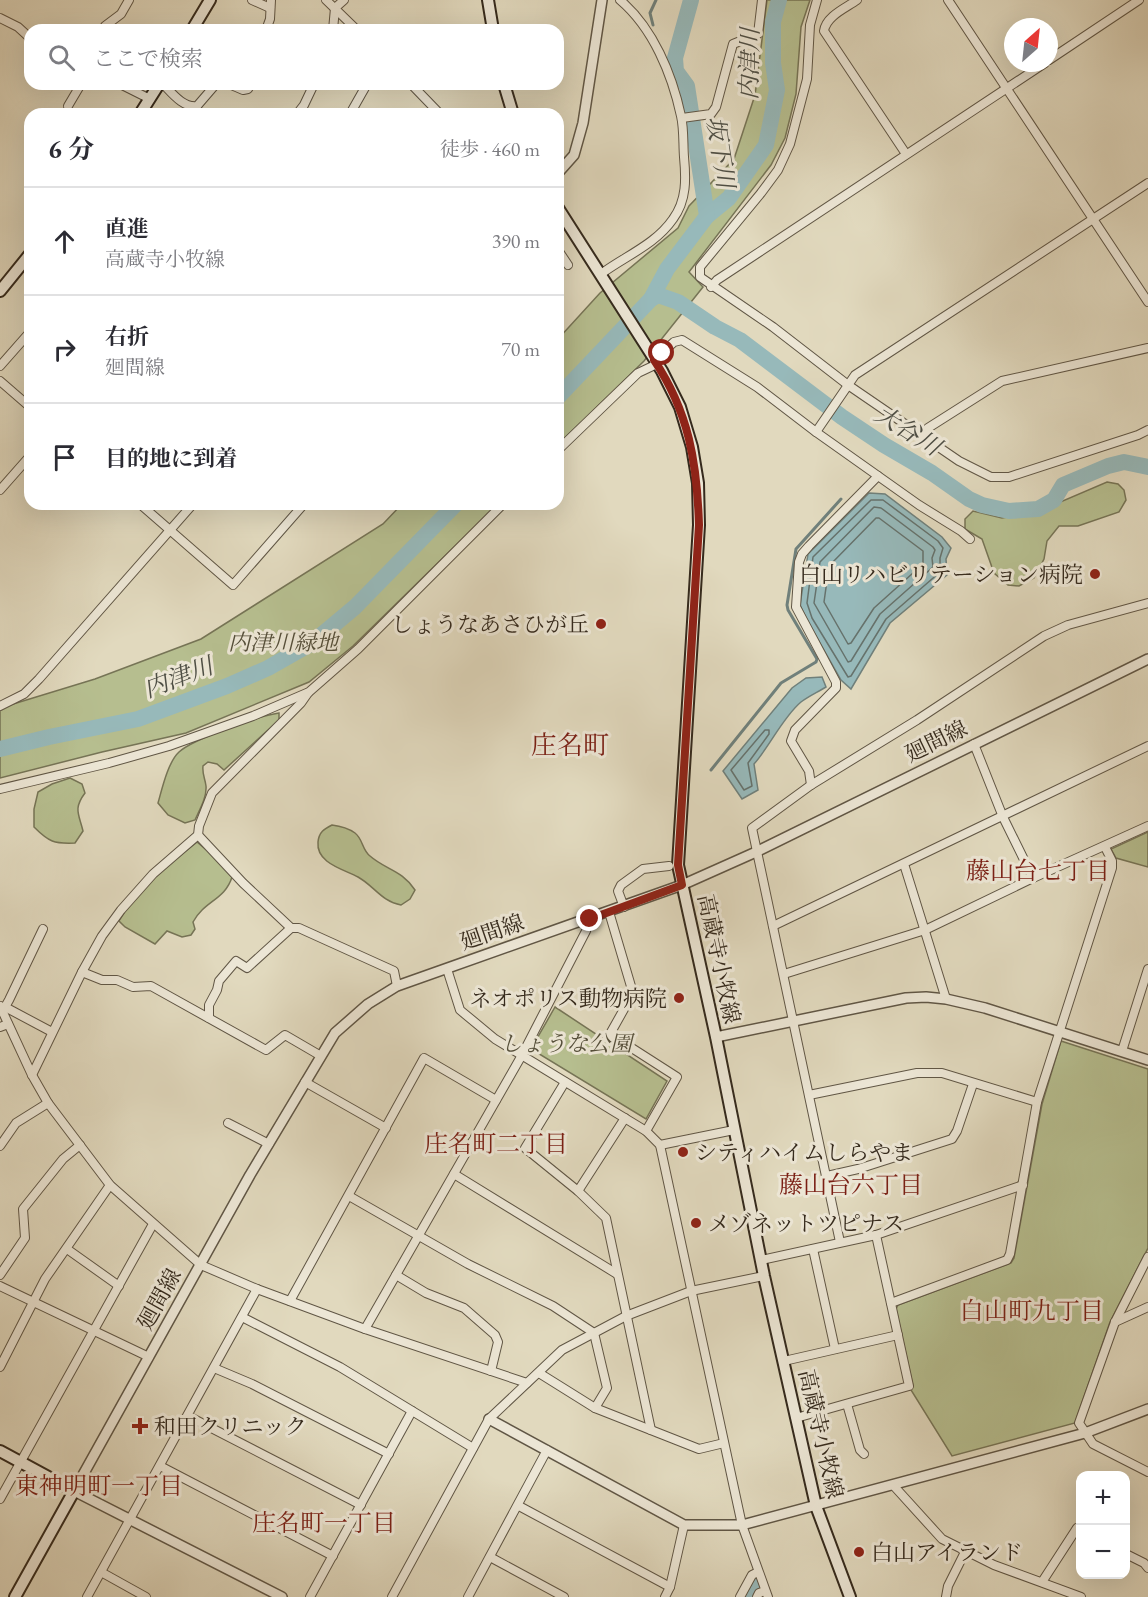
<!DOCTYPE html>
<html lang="ja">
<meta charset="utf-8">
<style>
body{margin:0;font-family:"EB Garamond","Noto Serif JP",serif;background:#f2f2f3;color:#2b2b33}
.controls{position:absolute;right:18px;bottom:18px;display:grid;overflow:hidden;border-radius:12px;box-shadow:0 6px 24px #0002}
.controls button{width:54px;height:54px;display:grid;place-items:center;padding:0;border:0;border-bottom:2px solid #e1e1e2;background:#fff;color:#2b2b33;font:30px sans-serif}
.compass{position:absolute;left:1004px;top:18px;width:54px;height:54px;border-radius:50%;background:#fff;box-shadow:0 6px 24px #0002;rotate:27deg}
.stop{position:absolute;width:18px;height:18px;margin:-14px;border:4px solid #8f2418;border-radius:50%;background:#fff}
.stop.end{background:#8f2418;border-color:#fff;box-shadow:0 2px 6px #0008}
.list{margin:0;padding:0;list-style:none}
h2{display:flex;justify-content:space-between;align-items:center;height:78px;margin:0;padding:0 24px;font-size:26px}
h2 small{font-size:20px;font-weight:400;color:#7c7c81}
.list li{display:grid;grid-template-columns:39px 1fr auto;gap:18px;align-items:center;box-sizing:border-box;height:108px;padding:0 24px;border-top:2px solid #e1e1e2}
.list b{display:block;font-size:22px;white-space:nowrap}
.list p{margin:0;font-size:20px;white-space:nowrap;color:#7c7c81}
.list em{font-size:20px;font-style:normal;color:#7c7c81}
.icon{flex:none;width:33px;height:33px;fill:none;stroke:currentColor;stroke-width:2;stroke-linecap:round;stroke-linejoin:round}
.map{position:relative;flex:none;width:1148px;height:1597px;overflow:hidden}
.search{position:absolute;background:#fff;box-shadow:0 6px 24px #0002;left:24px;top:24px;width:540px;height:66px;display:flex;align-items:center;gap:15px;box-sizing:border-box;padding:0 21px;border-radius:18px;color:#7c7c81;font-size:22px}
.panel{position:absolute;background:#fff;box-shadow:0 6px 24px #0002;left:24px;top:108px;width:540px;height:402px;border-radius:18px}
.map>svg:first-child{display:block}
.green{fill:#b6be8f;stroke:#767456;stroke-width:1.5}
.water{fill:#97b9ba;stroke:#70807b;stroke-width:1.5}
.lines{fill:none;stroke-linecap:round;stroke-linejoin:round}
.shore{stroke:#66726c;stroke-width:1.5}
.stream{stroke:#70807b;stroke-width:3}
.river{stroke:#97b9ba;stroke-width:16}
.minor-casing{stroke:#605645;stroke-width:10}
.tertiary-casing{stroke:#605645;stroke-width:12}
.secondary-casing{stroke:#352a1d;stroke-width:14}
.minor{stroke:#ece6d5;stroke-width:8}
.tertiary{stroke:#ece6d5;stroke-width:9}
.secondary{stroke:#ece6d5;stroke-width:10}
.route{stroke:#8f2418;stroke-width:8}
.poi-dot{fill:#8f2418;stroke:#ece6d5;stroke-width:2}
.labels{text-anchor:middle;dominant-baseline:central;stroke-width:6;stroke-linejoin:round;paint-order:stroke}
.poi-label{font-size:22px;fill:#352a1d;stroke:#ece6d5;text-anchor:start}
.park-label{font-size:22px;font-style:italic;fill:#554f3a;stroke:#ece6d5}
.street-label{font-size:22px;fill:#352a1d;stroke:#ece6d5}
.water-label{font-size:24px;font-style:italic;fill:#4e4e44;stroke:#ece6d5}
.neighbourhood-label{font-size:24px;fill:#7a1f14;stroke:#ece6d5}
.quarter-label{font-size:26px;fill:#7a1f14;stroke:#ece6d5}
</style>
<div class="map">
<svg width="1148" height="1597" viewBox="0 0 1148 1597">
<rect width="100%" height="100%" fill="#e1d9be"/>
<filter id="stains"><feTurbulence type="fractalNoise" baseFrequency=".00333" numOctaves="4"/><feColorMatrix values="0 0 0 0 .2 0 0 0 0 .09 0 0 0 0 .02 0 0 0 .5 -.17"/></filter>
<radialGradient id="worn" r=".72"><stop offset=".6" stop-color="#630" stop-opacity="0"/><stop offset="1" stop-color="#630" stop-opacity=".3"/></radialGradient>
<g class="green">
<polygon points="767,0 810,0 801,27 796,94 785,138 771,165 689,272 703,287 644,361 558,445 558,339 600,293 678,228 689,206 734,159 755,95"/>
<polygon points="1107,482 1118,484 1124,490 1126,500 1119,512 1078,526 1059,526 1047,541 1044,559 1034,578 1019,586 1008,585 994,573 982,539 965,529 965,519 973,511 1002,518 1037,512"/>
<polygon points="402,504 498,504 353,646 309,682 186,733 102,752 0,778 0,708 95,679 201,639 383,524"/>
<path d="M279,713V720L224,770L217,764L208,762L203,766C202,774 205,778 206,786C207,797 200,809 195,820L185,823L168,815L158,803C162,789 168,762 179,752C193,739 259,716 279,713Z"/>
<path d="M70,778L82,784L85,793C73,809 79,814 83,831L75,843C54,844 49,842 34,827V809L38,792L52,784Z"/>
<path d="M332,825C340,826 348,828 355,833C363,839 362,850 370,856C386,870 402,870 415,890L410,899L401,905C382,902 373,885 358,877C343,869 316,863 318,842C319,832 324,829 332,825Z"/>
<polygon points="1148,832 1148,867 1116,858 1111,849"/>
<path d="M197,842L216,858L232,877C225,900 204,901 193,922L195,929L191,935L182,937L167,931L155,944L125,927L119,921C137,889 168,865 197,842Z"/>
<polygon points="555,1007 667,1081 646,1119 531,1049"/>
<polygon points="1061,1041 1148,1069 1148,1248 1110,1322 1075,1423 952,1456 911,1390 913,1386 896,1309 898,1305 1011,1263 1014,1258 1042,1104"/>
</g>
<g class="water">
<polygon points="869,493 885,494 942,537 951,548 946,559 947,575 890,623 851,689 841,680 807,620 800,605 808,554"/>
<path d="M822,677L826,687C818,692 809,696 801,702C783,717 770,746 754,764L758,790L742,799L723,771L792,688L806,678Z"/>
</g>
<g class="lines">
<g class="shore">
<polygon points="871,500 883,500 938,541 943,548 940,558 940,572 886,619 851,676 848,677 812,618 807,603 813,557"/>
<polygon points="874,507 881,508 933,547 935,550 932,558 933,567 880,614 851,661 848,662 814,603 820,562"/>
<polygon points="876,518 879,518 923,551 923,564 874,608 851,643 848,644 824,602 829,566"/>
<polygon points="765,730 769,730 769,734 748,763 752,786 744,790 731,770"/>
</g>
<g class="stream">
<polyline points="653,25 650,13 656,0"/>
<polyline points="671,55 675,58"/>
<polyline points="711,770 781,683 816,662 817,659 788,610 787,605 796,549 841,499"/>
</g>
<g class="river">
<polyline points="707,216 729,198 766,145 777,90 773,63 773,22 779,0"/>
<polyline points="651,299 667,269 707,216 687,86 676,71 675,58 691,0"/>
<polyline points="558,397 651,299 658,295 678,302 715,327 740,340 842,417 884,445 932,473 969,499 982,505 1009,511 1038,509 1054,500 1063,485 1108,466 1124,462 1148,467"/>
<polyline points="0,749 49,737 138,719 227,686 268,668 312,643 355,607 456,504"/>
<polyline points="749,1597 755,1586"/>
</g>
<defs>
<g id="minor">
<polyline points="252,0 270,8"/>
<polyline points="326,0 357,30"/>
<polyline points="817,0 810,25 807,79 790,144 778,170 761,193 700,267 700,277 773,327 848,385 959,461 991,477 1009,477 1138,435 1148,430"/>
<path d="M857,0C846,8 826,16 824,31L906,154"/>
<polyline points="948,0 1148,302"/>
<polyline points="0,18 18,27 30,38"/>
<polyline points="103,30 105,26 121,14 129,0"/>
<polyline points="266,30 270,19 271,0"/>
<polyline points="333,30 335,8 344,0"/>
<polyline points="1049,60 1139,0"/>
<polyline points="120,84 150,99"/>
<path d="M163,84C172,93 183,108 197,106L216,84"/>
<polyline points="229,84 243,90 248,89 251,84"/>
<polyline points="411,84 440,114"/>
<polyline points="68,106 81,84"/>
<polyline points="186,114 193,107 202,114"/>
<polyline points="297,114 304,105 314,84"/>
<polyline points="350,114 367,84"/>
<polyline points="682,118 711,114 716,107 733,44 758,34 762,0"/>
<polyline points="558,250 568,265"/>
<path d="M601,274C625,256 655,245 673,219C687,200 686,178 684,157C683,144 684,129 681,116C672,74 653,28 620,0"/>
<polyline points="711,287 717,280 1045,63"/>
<polyline points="654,360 674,342 682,340 757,387 816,432 855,375 1148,183"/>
<polyline points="0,366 30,332"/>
<polyline points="0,381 30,407"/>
<polyline points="816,432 919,505 961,531 970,539"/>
<polyline points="921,436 928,428 1002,381 1148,348"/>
<polyline points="558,450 638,373 657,364"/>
<polyline points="0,490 30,456"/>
<polyline points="140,504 233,585 304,504"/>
<polyline points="0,706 24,694 39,679 193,504"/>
<polyline points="974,744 1003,817 1033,878"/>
<polyline points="811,785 809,771 791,741 795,730 836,688 836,682 796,607 799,562 802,554 809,546 878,476"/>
<polyline points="0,789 109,763 169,746 253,716 309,692 358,649 503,504"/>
<polyline points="198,835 243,883 291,928 299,928 394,971 397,986"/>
<polyline points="904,864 946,999"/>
<polyline points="624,907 618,891 621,885 643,869 669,866"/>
<polyline points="609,912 633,993 610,1034 677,1077 646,1131"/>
<polyline points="773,926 1148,746"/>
<polyline points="447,969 460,1010 495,1039 646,1131 660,1145 742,1525 768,1597"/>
<polyline points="82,972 102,980 117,980 133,987 151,986 266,1050 285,1035 321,1056"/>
<polyline points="784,974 925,930 1033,878 1148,826"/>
<polyline points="0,1006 32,1075 48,1103 110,1185 201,1265 257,1289 365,1329 527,1383"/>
<polyline points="5,1007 52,1032"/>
<polyline points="1,1008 5,1007 9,1000 43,929"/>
<polyline points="209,1018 209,1005 217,990 219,981 236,961 247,968 291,928"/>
<polyline points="0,1027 8,1024"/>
<polyline points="1122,1051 1148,969"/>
<polyline points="32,1075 82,972 102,936 121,910 153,874 198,835 199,826 212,793 301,703 308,693"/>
<polyline points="305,1082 386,1128"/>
<polyline points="565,1082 525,1148 578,1191 606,1218 651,1430"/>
<polyline points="809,1095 917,1073 942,1073 1037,1102"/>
<polyline points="228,1123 269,1144"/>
<polyline points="660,1145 734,1130"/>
<polyline points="0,1146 16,1123 48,1103"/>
<polyline points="454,1174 617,1274"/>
<polyline points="827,1176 858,1169 952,1139 957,1131 973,1084"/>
<polyline points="578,1191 625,1118"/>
<polyline points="349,1196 468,1264 553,1306 594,1333 607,1388 595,1408"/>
<polyline points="840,1242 752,828 811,785 917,720 1044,636 1068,625 1148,603"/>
<polyline points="67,1249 119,1286"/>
<polyline points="813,1249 835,1349"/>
<polyline points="1148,1257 1115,1322 1079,1423 1093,1444 1148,1472"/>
<polyline points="761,1260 876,1235 1023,1185"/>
<polyline points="0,1275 25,1238 23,1209 63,1159 80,1145"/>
<polyline points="396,1275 426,1293 464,1308 495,1335 498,1342 491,1371"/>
<polyline points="0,1286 149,1357"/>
<polyline points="290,1301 424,1058 496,1100"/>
<polyline points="891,1303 1007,1260 1010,1254 1037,1102 1112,868 1112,861 1105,847"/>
<polyline points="242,1317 340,1367 473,1448"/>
<polyline points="1115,1322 1148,1307"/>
<polyline points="365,1329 522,1055 586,931 590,919"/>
<polyline points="784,1361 898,1335"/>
<polyline points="0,1367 45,1279 110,1185"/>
<polyline points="214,1368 252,1384 389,1454"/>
<polyline points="539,1373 595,1408 699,1449 724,1443"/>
<polyline points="847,1404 860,1450 864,1454"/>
<polyline points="188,1416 361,1505"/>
<polyline points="796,1418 909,1386 876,1235"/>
<polyline points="160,1466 333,1556"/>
<polyline points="893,1485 942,1539 994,1565 1081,1597"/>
<polyline points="0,1499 153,1224"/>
<polyline points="519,1506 670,1587"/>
<polyline points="1126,1554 1144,1563 1148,1568"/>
<polyline points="490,1557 564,1597"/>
<polyline points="101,1572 146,1597"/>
<polyline points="1042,1582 1077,1528 1080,1530"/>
<polyline points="87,1597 257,1289"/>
<polyline points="310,1597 412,1411"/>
<polyline points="392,1597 489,1419 562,1350 626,1316 691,1291 764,1276"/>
<polyline points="468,1597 547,1450"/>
<polyline points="665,1597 670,1587 684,1525"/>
<polyline points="740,1597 752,1575 758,1572"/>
<polyline points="757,1597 759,1593 765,1591"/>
<polyline points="946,1597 948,1586 965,1552"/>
</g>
<g id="tertiary">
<polyline points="558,173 574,155 583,123 602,0"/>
<polyline points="716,1037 906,998 926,997 946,999 985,1008 1148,1060"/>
<polyline points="489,1419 684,1525 742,1525 1085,1433 1148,1409"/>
<polyline points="282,1597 74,1491 250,1175 335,1033 368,1004 397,986 682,885 756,852 1148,659"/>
</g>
<g id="secondary">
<polyline points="488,0 493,30"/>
<polyline points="192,30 210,0"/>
<polyline points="504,84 513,114"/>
<polyline points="140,114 159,84"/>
<polyline points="558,208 662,371 680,407 692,447 698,483 699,525 678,865 716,1037 764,1276 816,1506 850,1597"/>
<polyline points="0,291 30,254"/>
<polyline points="0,1451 74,1491 15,1597"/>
</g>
</defs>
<use href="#minor" class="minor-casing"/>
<use href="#tertiary" class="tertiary-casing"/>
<use href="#secondary" class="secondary-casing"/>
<use href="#minor" class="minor"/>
<use href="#tertiary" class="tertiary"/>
<use href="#secondary" class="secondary"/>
</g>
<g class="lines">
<path class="route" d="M590,919L682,885L678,865L699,525C697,463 689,412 654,360L662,353"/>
</g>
<g class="poi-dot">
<circle cx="1095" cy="574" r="6"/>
<circle cx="601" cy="624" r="6"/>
<circle cx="679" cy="998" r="6"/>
<circle cx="683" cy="1152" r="6"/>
<circle cx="696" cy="1223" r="6"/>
<path d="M137 1417h6v6h6v6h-6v6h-6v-6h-6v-6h6z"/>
<circle cx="859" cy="1552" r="6"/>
</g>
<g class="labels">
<g class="poi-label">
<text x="1083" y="574" text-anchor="end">白山リハビリテーション病院</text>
<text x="589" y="624" text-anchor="end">しょうなあさひが丘</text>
<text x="667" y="998" text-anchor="end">ネオポリス動物病院</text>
<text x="695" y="1152">シティハイムしらやま</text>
<text x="708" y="1223">メゾネットツピナス</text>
<text x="154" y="1426">和田クリニック</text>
<text x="871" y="1552">白山アイランド</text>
</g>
<g class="park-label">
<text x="283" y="642">内津川緑地</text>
<text x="566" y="1043">しょうな公園</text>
</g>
<g class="street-label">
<text transform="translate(936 741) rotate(-26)">廻間線</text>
<text transform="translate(492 932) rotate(-19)">廻間線</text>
<text transform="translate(719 959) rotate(78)">高蔵寺小牧線</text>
<text transform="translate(159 1299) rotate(-61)">廻間線</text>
<text transform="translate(821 1434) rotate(77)">高蔵寺小牧線</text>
</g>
<g class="water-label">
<text transform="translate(749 64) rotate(-89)">内津川</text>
<text transform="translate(721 152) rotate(81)">坂下川</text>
<text transform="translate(908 430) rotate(32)">大谷川</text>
<text transform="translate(178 677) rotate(-21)">内津川</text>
</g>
<g class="neighbourhood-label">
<text x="1038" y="870">藤山台七丁目</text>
<text x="496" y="1143">庄名町二丁目</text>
<text x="851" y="1184">藤山台六丁目</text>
<text x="1032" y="1310">白山町九丁目</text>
<text x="99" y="1485">東神明町一丁目</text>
<text x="324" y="1522">庄名町一丁目</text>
</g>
<g class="quarter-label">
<text x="570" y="745">庄名町</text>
</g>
</g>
<rect width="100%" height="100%" filter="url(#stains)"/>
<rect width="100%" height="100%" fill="url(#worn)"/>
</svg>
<div class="controls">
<button>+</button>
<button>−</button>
</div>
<svg class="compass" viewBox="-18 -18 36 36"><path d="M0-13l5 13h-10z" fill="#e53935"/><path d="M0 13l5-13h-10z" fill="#7c7c81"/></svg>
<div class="stop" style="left:662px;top:353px"></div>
<div class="stop end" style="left:590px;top:919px"></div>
<div class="search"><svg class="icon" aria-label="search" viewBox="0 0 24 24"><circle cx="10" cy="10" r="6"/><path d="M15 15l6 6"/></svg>ここで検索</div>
<section class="panel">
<h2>6 分<small>徒歩 · 460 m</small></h2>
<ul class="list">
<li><svg class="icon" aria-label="ahead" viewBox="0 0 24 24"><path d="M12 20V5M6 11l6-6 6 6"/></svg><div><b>直進</b><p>高蔵寺小牧線</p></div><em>390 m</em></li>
<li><svg class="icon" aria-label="right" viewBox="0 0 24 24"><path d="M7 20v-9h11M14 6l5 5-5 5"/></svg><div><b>右折</b><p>廻間線</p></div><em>70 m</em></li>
<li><svg class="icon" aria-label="arrive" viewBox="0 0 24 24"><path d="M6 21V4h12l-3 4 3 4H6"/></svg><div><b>目的地に到着</b></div></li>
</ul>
</section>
</div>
